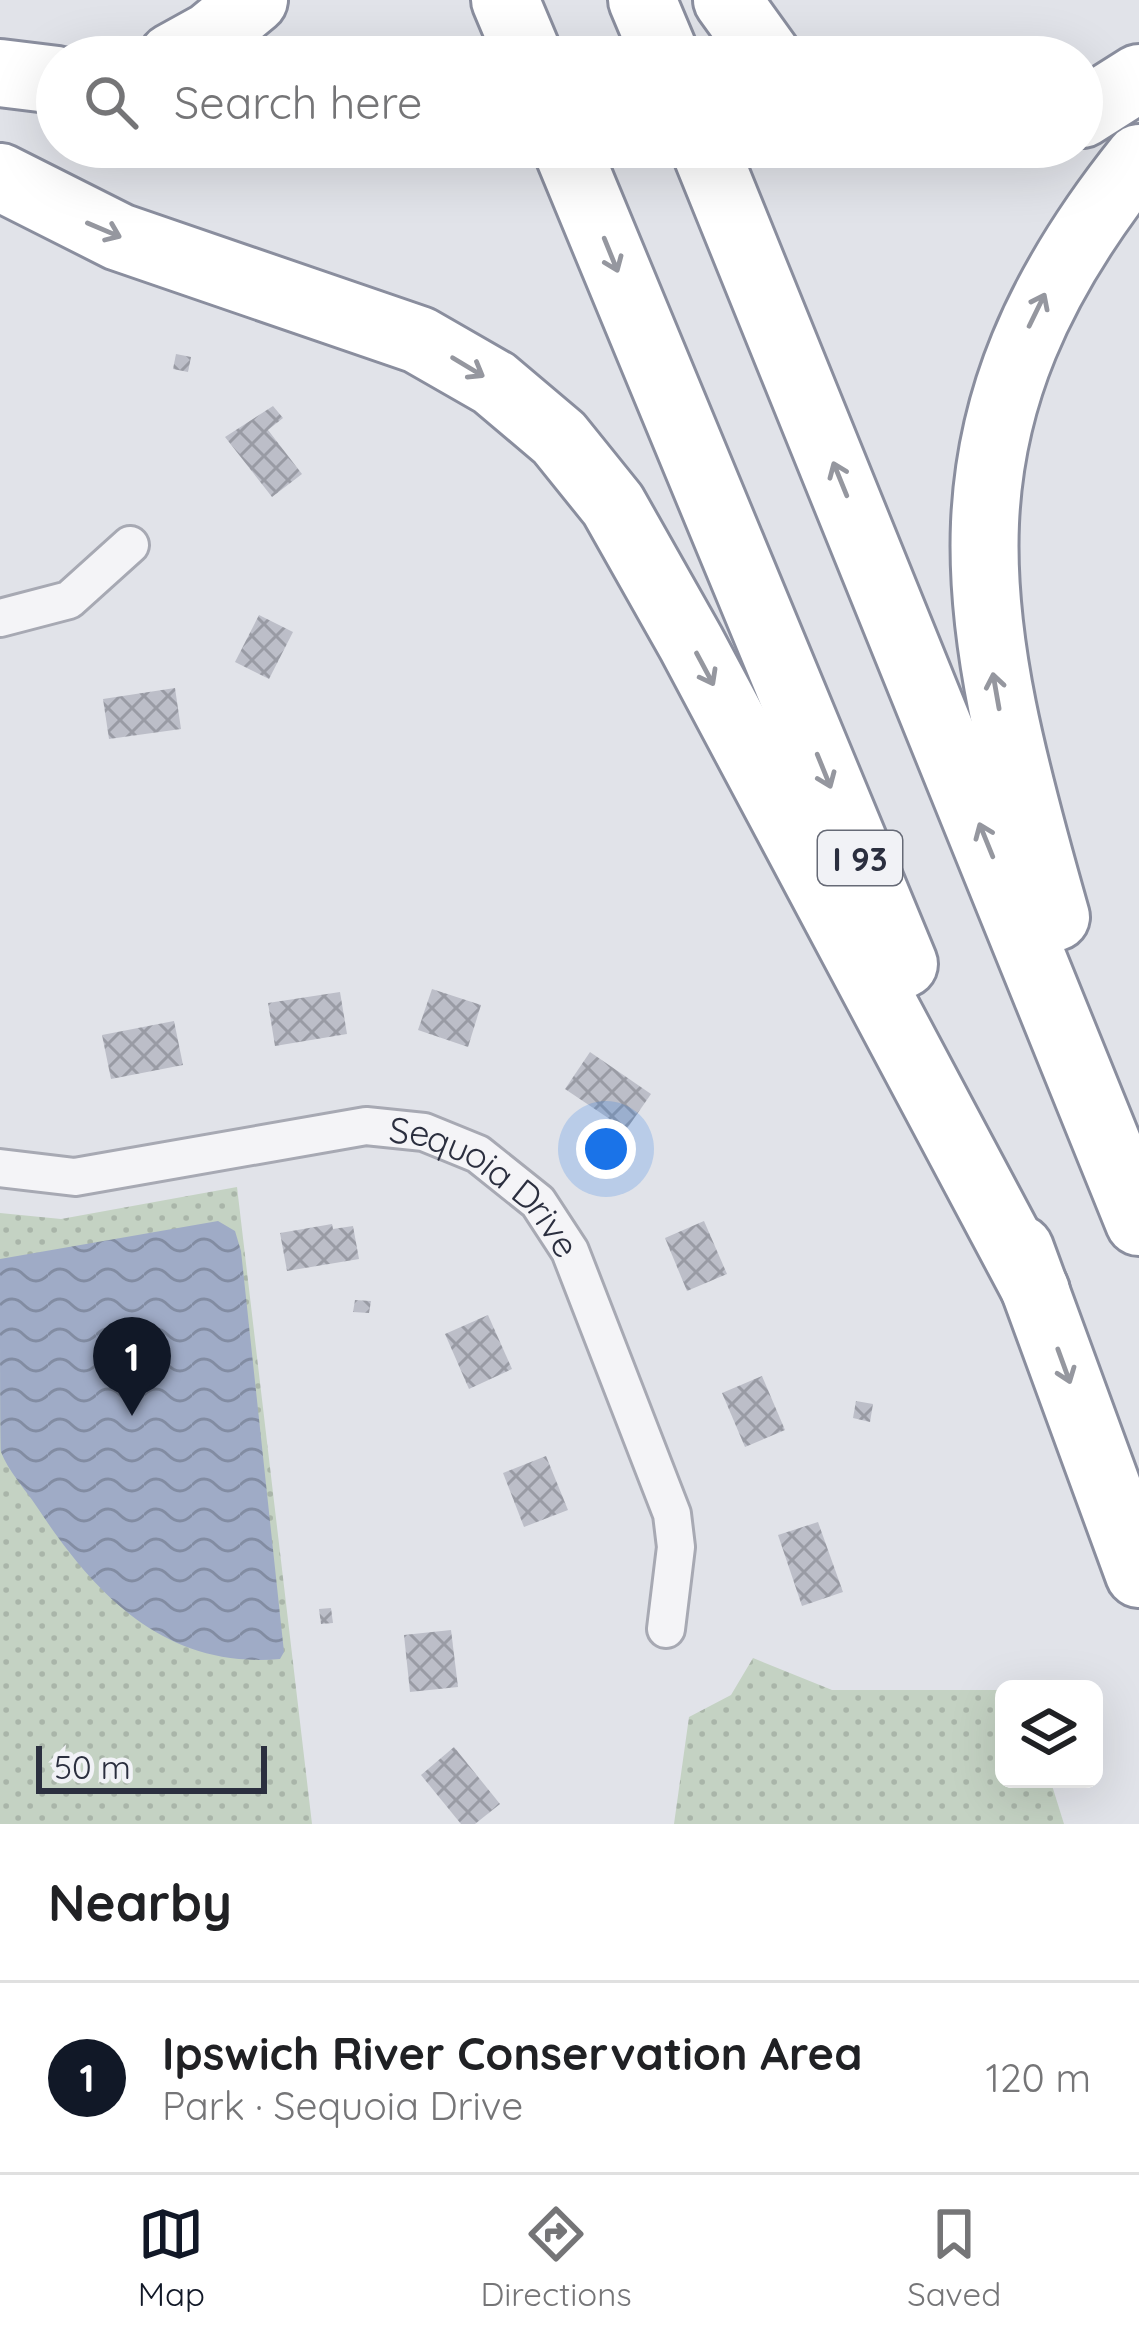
<!DOCTYPE html>
<meta charset="utf-8">
<style>
body{margin:0;font-family:Quicksand,sans-serif;background:#f2f2f2;color:#202124}
.controls{position:absolute;right:36px;bottom:36px;display:grid;overflow:hidden;border-radius:18px;box-shadow:0 12px 48px #0002}
.controls button{width:108px;height:108px;display:grid;place-items:center;padding:0;border:0;border-bottom:3px solid #e0e0e0;background:#fff;color:#202124;font:60px sans-serif}
.scale{position:absolute;left:36px;bottom:30px;width:231px;box-sizing:border-box;padding-left:12px;border:6px solid #2b2f3f;border-top:0;font-size:33px;line-height:42px;white-space:nowrap;color:#2b2f3f;-webkit-text-stroke:9px #f1f2f6;paint-order:stroke}
.you{position:absolute;left:606px;top:1149px;width:42px;height:42px;margin:-30px;border:9px solid #fff;border-radius:50%;background:#1a73e8;box-shadow:0 0 0 18px #1a73e833}
.badge{display:grid;place-items:center;width:78px;height:78px;border-radius:50%;background:#111827;color:#fff;font-size:39px;font-weight:700}
.pin{position:absolute;translate:-50% -99px;filter:drop-shadow(0 3px 6px #0008)}
.pin::after{content:'';position:absolute;top:63px;width:42px;height:36px;background:inherit;clip-path:polygon(0 0,100% 0,50% 100%)}
.list{margin:0;padding:0;list-style:none}
h2{display:flex;justify-content:space-between;align-items:center;height:156px;margin:0;padding:0 48px;font-size:51px}
h2 small{font-size:39px;font-weight:400;color:#757577}
.list li{display:grid;grid-template-columns:78px 1fr auto;gap:36px;align-items:center;box-sizing:border-box;height:192px;padding:0 48px;border-top:3px solid #e0e0e0}
.list b{display:block;font-size:45px;white-space:nowrap}
.list p{margin:0;font-size:39px;white-space:nowrap;color:#757577}
.list em{font-size:39px;font-style:normal;color:#757577}
.icon{flex:none;width:66px;height:66px;fill:none;stroke:currentColor;stroke-width:2;stroke-linecap:round;stroke-linejoin:round}
.map{position:relative;flex:none;width:1139px;height:1824px;overflow:hidden}
.search{position:absolute;background:#fff;box-shadow:0 12px 48px #0002;left:36px;right:36px;top:36px;height:132px;display:flex;align-items:center;gap:30px;box-sizing:border-box;padding:0 42px;border-radius:66px;color:#757577;font-size:45px}
.sheet{height:348px;background:#fff}
nav{display:flex;justify-content:space-around;align-items:center;box-sizing:border-box;height:168px;border-top:3px solid #e0e0e0;background:#fff;font-size:33px;color:#757577}
nav a{display:grid;justify-items:center;gap:6px}
nav .on{color:#111827}
.map>svg:first-child{display:block}
.grass{fill:url(#grass-dots)}
.water{fill:url(#water-waves)}
.building{fill:url(#building-cross-hatch)}
.lines{fill:none;stroke-linecap:round;stroke-linejoin:round}
.street-casing{stroke:#a7a9b3;stroke-width:42}
.highway-casing{stroke:#8a8e9e;stroke-width:72}
.street{stroke:#f4f4f7;stroke-width:36}
.highway{stroke:#fff;stroke-width:66}
.oneway{stroke:#95979f}
.labels{text-anchor:middle;dominant-baseline:central;stroke-width:9;stroke-linejoin:round;paint-order:stroke}
.shield{fill:#f1f2f6;stroke:#666a76;stroke-width:3}
.shield-label{font-size:33px;font-weight:bold;fill:#2b2f3f}
.street-label{font-size:36px;fill:#2b2f3f;stroke:#f1f2f6}
</style>
<div class="map">
<svg width="1139" height="1824" viewBox="0 0 1139 1824">
<defs>
<pattern id="grass-dots" width="8" height="8" patternUnits="userSpaceOnUse" patternTransform="scale(3)"><rect width="8" height="8" fill="#c4d2c3"/><path d="M2 2h.1M6 6h.1" fill="none" stroke="#a9b5a9" stroke-width="1.8" stroke-linecap="round"/></pattern>
<pattern id="water-waves" width="16" height="10" patternUnits="userSpaceOnUse" patternTransform="scale(3)"><rect width="16" height="10" fill="#9fabc6"/><path d="M0 5q4-4 8 0t8 0" fill="none" stroke="#828ca2"/></pattern>
<pattern id="building-cross-hatch" width="8" height="8" patternUnits="userSpaceOnUse" patternTransform="scale(3)"><rect width="8" height="8" fill="#bcbec8"/><path d="M0 0l8 8M0 8l8-8" fill="none" stroke="#999ba4"/></pattern>
</defs>
<rect width="100%" height="100%" fill="#e1e3e9"/>
<g class="grass">
<polygon points="237,1187 312,1824 0,1824 0,1213 61,1219"/>
<polygon points="753,1658 832,1690 1004,1690 1004,1779 1050,1779 1064,1824 674,1824 689,1717 731,1695"/>
</g>
<path class="water" d="M218,1221L235,1231L241,1251L284,1652L280,1659C165,1669 95,1595 37,1507C26,1490 8,1471 1,1452C0,1427 0,1295 0,1259Z"/>
<g class="building">
<polygon points="176,354 191,357 188,372 173,369"/>
<polygon points="273,406 283,418 268,430 302,474 272,497 225,437"/>
<polygon points="259,615 293,632 269,679 235,662"/>
<polygon points="175,688 181,729 109,739 103,699"/>
<polygon points="432,989 481,1005 468,1047 418,1030"/>
<polygon points="340,992 347,1034 275,1046 268,1003"/>
<polygon points="174,1021 183,1065 111,1079 102,1035"/>
<polygon points="590,1052 651,1094 626,1130 565,1089"/>
<polygon points="704,1221 727,1274 687,1291 665,1238"/>
<polygon points="332,1224 333,1229 353,1226 359,1259 287,1271 280,1233"/>
<polygon points="355,1300 371,1301 369,1313 353,1312"/>
<polygon points="488,1315 512,1369 469,1389 445,1334"/>
<polygon points="762,1376 785,1430 745,1447 722,1393"/>
<polygon points="856,1401 873,1404 870,1422 853,1418"/>
<polygon points="546,1456 568,1510 524,1527 503,1473"/>
<polygon points="818,1522 843,1592 802,1606 778,1535"/>
<polygon points="331,1608 333,1623 321,1624 319,1609"/>
<polygon points="451,1630 458,1687 410,1692 404,1635"/>
<polygon points="454,1747 500,1804 475,1824 461,1824 421,1775"/>
</g>
<g class="lines">
<defs>
<g id="street">
<polyline points="0,618 69,600 130,545"/>
<path id="s1" d="M0,1168L75,1177L366,1126L424,1132L478,1154L538,1202L570,1251L672,1514L676,1547L666,1629"/>
</g>
<g id="highway">
<polyline points="505,0 529,57"/>
<polyline points="642,0 666,57"/>
<polyline points="727,0 768,57"/>
<polyline points="172,57 210,36 254,0"/>
<polyline points="0,73 57,80"/>
<polyline points="1082,114 1139,78"/>
<polyline points="566,147 904,964"/>
<polyline points="704,147 1139,1222"/>
<polyline points="0,177 119,237 419,340 494,383 559,438 613,505 691,643 1036,1291"/>
<path d="M1056,917C969,612 926,424 1139,158"/>
<polyline points="1020,1249 1139,1574"/>
</g>
</defs>
<use href="#street" class="street-casing"/>
<use href="#highway" class="highway-casing"/>
<use href="#street" class="street"/>
<use href="#highway" class="highway"/>
</g>
<defs><path id="oneway-shaft" d="M-6 0H5M1.5-3L5.5 0L1.5 3" fill="none" stroke-width="1.6" stroke-linecap="round" stroke-linejoin="round" transform="scale(3)"/></defs>
<g class="oneway">
<use href="#oneway-shaft" transform="translate(104 230) rotate(23)"/>
<use href="#oneway-shaft" transform="translate(611 255) rotate(68)"/>
<use href="#oneway-shaft" transform="translate(1037 310) rotate(-64)"/>
<use href="#oneway-shaft" transform="translate(468 367) rotate(31)"/>
<use href="#oneway-shaft" transform="translate(840 479) rotate(-112)"/>
<use href="#oneway-shaft" transform="translate(705 669) rotate(62)"/>
<use href="#oneway-shaft" transform="translate(996 691) rotate(-100)"/>
<use href="#oneway-shaft" transform="translate(824 771) rotate(68)"/>
<use href="#oneway-shaft" transform="translate(986 840) rotate(-112)"/>
<use href="#oneway-shaft" transform="translate(1064 1366) rotate(70)"/>
</g>
<g class="labels">
<rect class="shield" x="818" y="831" width="84" height="54" rx="9"/>
<g class="shield-label">
<text x="860" y="858">I 93</text>
</g>
<g class="street-label">
<text stroke="none"><textPath href="#s1" startOffset="510">Sequoia Drive</textPath></text>
</g>
</g>
</svg>
<div class="controls">
<button><svg class="icon" aria-label="layers" viewBox="0 0 24 24"><path d="M12 4l9 5-9 5-9-5zM3 14l9 5 9-5"/></svg></button>
</div>
<div class="scale">50 m</div>
<div class="you"></div>
<div class="pin badge" style="left:132px;top:1416px">1</div>
<div class="search"><svg class="icon" aria-label="search" viewBox="0 0 24 24"><circle cx="10" cy="10" r="6"/><path d="M15 15l6 6"/></svg>Search here</div>
</div>
<section class="sheet">
<h2>Nearby<small></small></h2>
<ul class="list">
<li><span class="badge">1</span><div><b>Ipswich River Conservation Area</b><p>Park · Sequoia Drive</p></div><em>120 m</em></li>
</ul>
</section>
<nav>
<a class="on"><svg class="icon" aria-label="map" viewBox="0 0 24 24"><path d="M3 6l6-2 6 2 6-2v14l-6 2-6-2-6 2zM9 4v14M15 6v14"/></svg>Map</a>
<a><svg class="icon" aria-label="directions" viewBox="0 0 24 24"><path d="M12 3l9 9-9 9-9-9zM9 14v-3h6M13 9l2 2-2 2"/></svg>Directions</a>
<a><svg class="icon" aria-label="saved" viewBox="0 0 24 24"><path d="M7 4h10v16l-5-4-5 4z"/></svg>Saved</a>
</nav>
